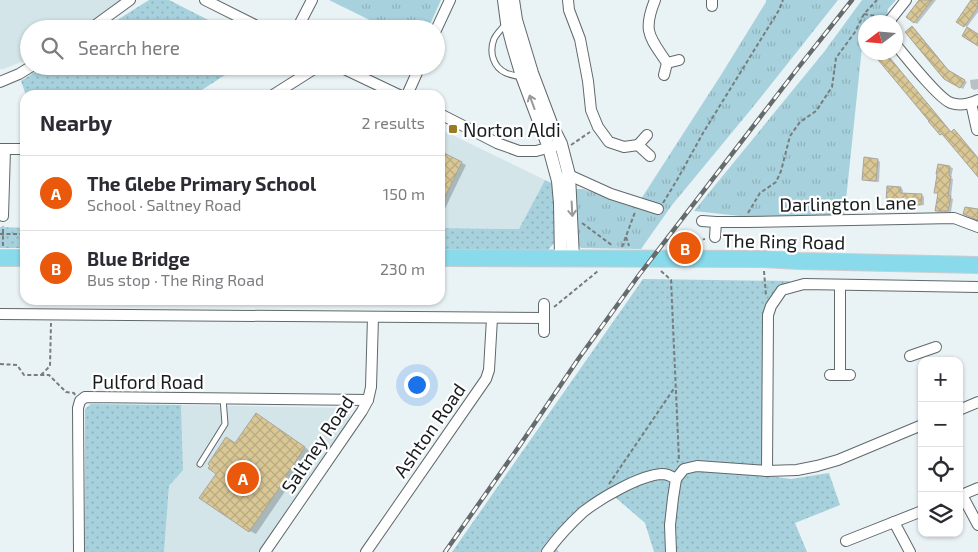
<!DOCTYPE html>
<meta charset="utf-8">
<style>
body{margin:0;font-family:"Exo 2",sans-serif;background:#f7f7f7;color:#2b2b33}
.controls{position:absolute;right:15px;bottom:15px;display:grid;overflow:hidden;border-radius:10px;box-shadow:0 1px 4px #0004}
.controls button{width:45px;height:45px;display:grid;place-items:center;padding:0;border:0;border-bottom:1px solid #e1e1e2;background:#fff;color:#2b2b33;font:25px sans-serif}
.compass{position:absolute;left:858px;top:15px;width:45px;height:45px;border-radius:50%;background:#fff;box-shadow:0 1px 4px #0004;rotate:254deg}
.you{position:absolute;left:416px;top:384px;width:18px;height:18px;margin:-12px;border:4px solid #fff;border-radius:50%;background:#1a73e8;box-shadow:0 0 0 8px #1a73e833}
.badge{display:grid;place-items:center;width:32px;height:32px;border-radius:50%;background:#ea580c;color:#fff;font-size:16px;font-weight:700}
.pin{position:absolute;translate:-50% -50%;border:2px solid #fff;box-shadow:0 1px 5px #0006}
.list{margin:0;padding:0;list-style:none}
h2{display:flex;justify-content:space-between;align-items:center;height:65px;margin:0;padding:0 20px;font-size:21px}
h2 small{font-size:16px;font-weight:400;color:#7c7c81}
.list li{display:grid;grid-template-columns:32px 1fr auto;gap:15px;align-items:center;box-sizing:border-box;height:75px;padding:0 20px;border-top:1px solid #e1e1e2}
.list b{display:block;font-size:19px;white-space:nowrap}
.list p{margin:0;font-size:16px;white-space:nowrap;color:#7c7c81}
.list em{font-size:16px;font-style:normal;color:#7c7c81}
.icon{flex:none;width:28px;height:28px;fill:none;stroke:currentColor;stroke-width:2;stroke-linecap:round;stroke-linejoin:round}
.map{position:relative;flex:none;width:978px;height:552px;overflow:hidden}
.search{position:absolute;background:#fff;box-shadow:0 1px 4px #0004;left:20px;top:20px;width:425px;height:55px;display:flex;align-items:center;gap:12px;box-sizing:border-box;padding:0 18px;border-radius:28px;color:#7c7c81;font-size:19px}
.panel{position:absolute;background:#fff;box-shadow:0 1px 4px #0004;left:20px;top:90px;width:425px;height:215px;border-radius:15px}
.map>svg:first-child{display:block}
.built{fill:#d3e5e9}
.grass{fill:url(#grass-dots)}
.park{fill:url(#park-tufts)}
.shadow{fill:#0003}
.building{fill:url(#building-cross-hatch);stroke:#a8a59e}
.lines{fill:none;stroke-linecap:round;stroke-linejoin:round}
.service-casing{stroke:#60686a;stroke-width:7}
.minor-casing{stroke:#60686a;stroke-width:12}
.tertiary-casing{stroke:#60686a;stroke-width:14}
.primary-casing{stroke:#cccdcd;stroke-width:18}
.path{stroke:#777d7f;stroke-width:2;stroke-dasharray:4 2.5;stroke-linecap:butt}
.service{stroke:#fff;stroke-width:5}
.minor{stroke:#fff;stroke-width:10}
.tertiary{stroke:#fff;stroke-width:12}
.primary{stroke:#89daeb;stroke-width:16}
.rail-casing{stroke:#656b6c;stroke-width:4.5}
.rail{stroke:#fff;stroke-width:2.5;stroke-dasharray:8;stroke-linecap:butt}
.oneway{stroke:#989999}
.poi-dot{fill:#987c24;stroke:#fff;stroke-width:2}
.labels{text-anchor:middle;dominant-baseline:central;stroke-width:4.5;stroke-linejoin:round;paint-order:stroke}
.poi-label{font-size:19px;fill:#191c1d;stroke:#fff;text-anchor:start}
.street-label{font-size:19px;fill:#191c1d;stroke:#fff}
</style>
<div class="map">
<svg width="978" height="552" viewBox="0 0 978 552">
<defs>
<pattern id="grass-dots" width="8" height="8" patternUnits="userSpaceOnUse" patternTransform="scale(1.25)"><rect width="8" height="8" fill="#a7d1dc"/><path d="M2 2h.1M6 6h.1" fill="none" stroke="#8fb3bc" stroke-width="1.8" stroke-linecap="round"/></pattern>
<pattern id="park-tufts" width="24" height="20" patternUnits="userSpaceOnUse" patternTransform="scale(1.25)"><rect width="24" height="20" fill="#a7d1dc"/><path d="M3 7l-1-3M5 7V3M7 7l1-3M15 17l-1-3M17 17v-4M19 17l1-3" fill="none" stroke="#8fb3bc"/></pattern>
<pattern id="building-cross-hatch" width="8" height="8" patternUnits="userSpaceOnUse" patternTransform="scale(1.25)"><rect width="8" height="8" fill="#d9c795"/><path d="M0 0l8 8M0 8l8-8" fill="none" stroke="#baaa80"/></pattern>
</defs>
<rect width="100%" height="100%" fill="#e9f2f5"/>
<g class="built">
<polygon points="0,0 124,0 99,16 77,29 29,29 29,59 3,69 0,69"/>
<polygon points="440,129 545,180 519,229 440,228"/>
<polygon points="181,405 348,408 350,417 346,425 258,552 164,552 169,486 183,469"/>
</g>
<g class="grass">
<polygon points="149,0 169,0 226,29 103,29"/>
<polygon points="44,66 239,66 194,95 26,95 21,81"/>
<polygon points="545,180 554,184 555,242 548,250 440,254 440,228 519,229"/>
<polygon points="0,227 25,228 25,248 0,248"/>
<polygon points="643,279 790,281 771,308 769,476 791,479 829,473 840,505 795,523 807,552 654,552 645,523 608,491 555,547 559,552 452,552"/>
<polygon points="91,404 181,405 183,470 169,486 164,552 85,552 85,409"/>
</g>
<g class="park">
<polygon points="329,0 441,0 428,29 388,29"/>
<polygon points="766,0 838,0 753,107 672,205 641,249 581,248 575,241 574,189 583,189 639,208 641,199 721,75 766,2"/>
<polygon points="862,0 896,0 888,9 886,22 866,22 865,43 862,47 844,219 740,216 694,211 824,52"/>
</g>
<g class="shadow">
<polygon points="921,0 936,0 917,24 914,22"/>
<polygon points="972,0 978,0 978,12 967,27 958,21"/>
<polygon points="913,28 915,29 951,73 967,82 963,89 945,78"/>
<polygon points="978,79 978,89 974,90 971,88 970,80"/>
<polygon points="440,152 466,165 440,219"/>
<polygon points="878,160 880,162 879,182 866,181 863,179"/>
<polygon points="939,165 950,167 953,168 951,178 953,179 951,198 953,199 951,212 939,212 936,211 939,194 936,192"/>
<polygon points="901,188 903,190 903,194 922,195 924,197 924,205 917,206 913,204 890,203 888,201"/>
<polygon points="262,418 310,451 291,480 292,481 256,534 250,531 236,445"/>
</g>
<g class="building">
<polygon points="919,0 932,0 914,23 906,17"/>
<polygon points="971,0 978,0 978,7 964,27 956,22"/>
<polygon points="912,26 948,70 965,80 960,88 944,79 905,32"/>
<polygon points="967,27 978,34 978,46 962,36"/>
<polygon points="873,52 885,52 951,132 954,129 978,158 978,177 942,134 940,135 928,121 929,121 879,61"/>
<polygon points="440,151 462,162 440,207"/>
<polygon points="864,157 878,159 876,181 862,180"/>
<polygon points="938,164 950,166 949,176 951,176 948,196 951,196 948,211 935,211 938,193 934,193 937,175 936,174"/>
<polygon points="887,186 901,187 900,193 922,194 921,204 913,205 913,204 909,203 886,202"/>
<polygon points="965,207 978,209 978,220 963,214"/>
<polygon points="256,413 305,447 286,476 287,477 249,532 199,498 216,474 208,468 210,466 208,464 226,437 235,443"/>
</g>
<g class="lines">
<defs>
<g id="service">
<path d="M507,23C502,28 497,33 494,39C489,52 493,67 506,73C512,75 516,77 522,76"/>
<polyline points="200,464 225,424 223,398"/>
</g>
<g id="minor">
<polyline points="205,0 263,29"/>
<polyline points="568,0 569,10 580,39 588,81 591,110 598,127 609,142 624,147 638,145"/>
<path d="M655,0C642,32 650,37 667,63L664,75"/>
<polyline points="712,6 712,0"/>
<polyline points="891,22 891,19 906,0"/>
<polyline points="90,29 130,0"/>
<polyline points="297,29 312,0"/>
<polyline points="436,30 450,0"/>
<path d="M896,45C906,57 939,99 951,103C960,106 969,104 978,100"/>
<polyline points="667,63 679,60"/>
<polyline points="338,66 399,95"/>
<polyline points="0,82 19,74 32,66"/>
<polyline points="273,95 314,69 316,66"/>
<polyline points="407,95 420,66"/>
<polyline points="971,103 977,130"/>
<polyline points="440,114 497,143 519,151 536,151 555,146"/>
<polyline points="647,135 638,145 650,156"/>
<polyline points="0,149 25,149"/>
<polyline points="564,178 569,175 611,194 658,209"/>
<polyline points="3,216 5,149"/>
<polyline points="702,221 716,222 746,222 954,218 978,227"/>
<polyline points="715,237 716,222"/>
<polyline points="544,304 544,332"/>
<polyline points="0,314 544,318"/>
<polyline points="910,356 936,347"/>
<polyline points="830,375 850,375"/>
<polyline points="840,375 840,285"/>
<polyline points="959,410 978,402"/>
<polyline points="767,471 768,315 771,306 782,290 804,284 978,287"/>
<polyline points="962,495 978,525"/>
<polyline points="959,496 978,488"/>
<polyline points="894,522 910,552"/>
<polyline points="846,541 922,511"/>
<polyline points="79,552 78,408 80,401 85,397 368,400"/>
<polyline points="265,552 362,411 368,400 371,387 373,317"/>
<polyline points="366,552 486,379 489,370 492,318"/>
<path d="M547,552C557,538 570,524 583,512C601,498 640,475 662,474C668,474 671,476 676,479"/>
<polyline points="671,552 670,525 673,498 676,479 684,469 697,466 767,471 797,470 817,466 838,460 922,425"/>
</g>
<g id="tertiary">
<polyline points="504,0 507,23 513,46 522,76 549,148 558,181 560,203 561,258"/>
<polyline points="513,0 516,20 532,73 552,126 561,144 569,175 573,258"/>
</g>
<g id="primary">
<polyline points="0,258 25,258"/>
<polyline points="440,258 763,259 799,261 978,265"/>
</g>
</defs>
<use href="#service" class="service-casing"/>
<use href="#minor" class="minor-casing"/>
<use href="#tertiary" class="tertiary-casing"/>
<use href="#primary" class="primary-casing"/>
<g class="path">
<polyline points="864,14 881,17"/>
<polyline points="571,145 590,132"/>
<polyline points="663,203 677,180 703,133 779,10 783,0"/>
<polyline points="748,213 760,193 776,182 781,171 790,136 800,122 816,111 832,87 836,58 855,32 864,14 877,0"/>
<polyline points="582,223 613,246"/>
<polyline points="0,234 25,234"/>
<polyline points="626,237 629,246"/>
<polyline points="3,246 3,226"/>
<polyline points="671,246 680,243 705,239"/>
<polyline points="622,247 635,212"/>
<polyline points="661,271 671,280 679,460 677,462"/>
<polyline points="764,271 766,296"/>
<polyline points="554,307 598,271"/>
<polyline points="0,364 17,365 24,375 49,375 66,392 74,393 75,395"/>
<polyline points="41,375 50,366 51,323"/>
<polyline points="609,484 675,387"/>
</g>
<use href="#service" class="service"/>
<use href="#minor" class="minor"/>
<use href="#tertiary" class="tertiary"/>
<use href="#primary" class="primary"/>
<defs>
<polyline id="rail" points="445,552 520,445 579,358 639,275 798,68 852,0"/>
</defs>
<use href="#rail" class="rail-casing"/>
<use href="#rail" class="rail"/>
</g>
<defs><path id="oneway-shaft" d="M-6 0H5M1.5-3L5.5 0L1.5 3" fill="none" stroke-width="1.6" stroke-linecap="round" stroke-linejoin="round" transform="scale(1.25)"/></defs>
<g class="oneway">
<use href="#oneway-shaft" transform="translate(532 102) rotate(-110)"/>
<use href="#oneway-shaft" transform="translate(572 209) rotate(87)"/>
</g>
<rect class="poi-dot" x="448" y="124" width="10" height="10" rx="2.5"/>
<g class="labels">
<g class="poi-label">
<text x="463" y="129">Norton Aldi</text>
</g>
<g class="street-label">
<text transform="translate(848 203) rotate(-1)">Darlington Lane</text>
<text transform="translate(784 241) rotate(1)">The Ring Road</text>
<text x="148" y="381">Pulford Road</text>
<text transform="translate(429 430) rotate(-55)">Ashton Road</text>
<text transform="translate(317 444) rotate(-56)">Saltney Road</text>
</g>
</g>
</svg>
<div class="controls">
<button>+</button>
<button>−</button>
<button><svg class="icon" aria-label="locate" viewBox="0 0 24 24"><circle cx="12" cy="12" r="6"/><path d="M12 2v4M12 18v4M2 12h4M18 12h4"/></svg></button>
<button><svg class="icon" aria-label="layers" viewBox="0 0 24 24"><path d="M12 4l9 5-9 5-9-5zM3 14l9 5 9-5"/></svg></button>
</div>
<svg class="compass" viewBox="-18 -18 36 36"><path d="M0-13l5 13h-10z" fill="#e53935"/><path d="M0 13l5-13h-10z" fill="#7c7c81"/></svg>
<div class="you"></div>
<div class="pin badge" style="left:243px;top:478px">A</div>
<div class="pin badge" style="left:685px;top:248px">B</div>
<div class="search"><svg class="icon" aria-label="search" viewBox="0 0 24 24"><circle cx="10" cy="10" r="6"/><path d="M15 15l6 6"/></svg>Search here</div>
<section class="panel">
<h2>Nearby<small>2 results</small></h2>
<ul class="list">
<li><span class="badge">A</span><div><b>The Glebe Primary School</b><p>School · Saltney Road</p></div><em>150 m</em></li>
<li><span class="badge">B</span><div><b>Blue Bridge</b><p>Bus stop · The Ring Road</p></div><em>230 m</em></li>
</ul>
</section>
</div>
